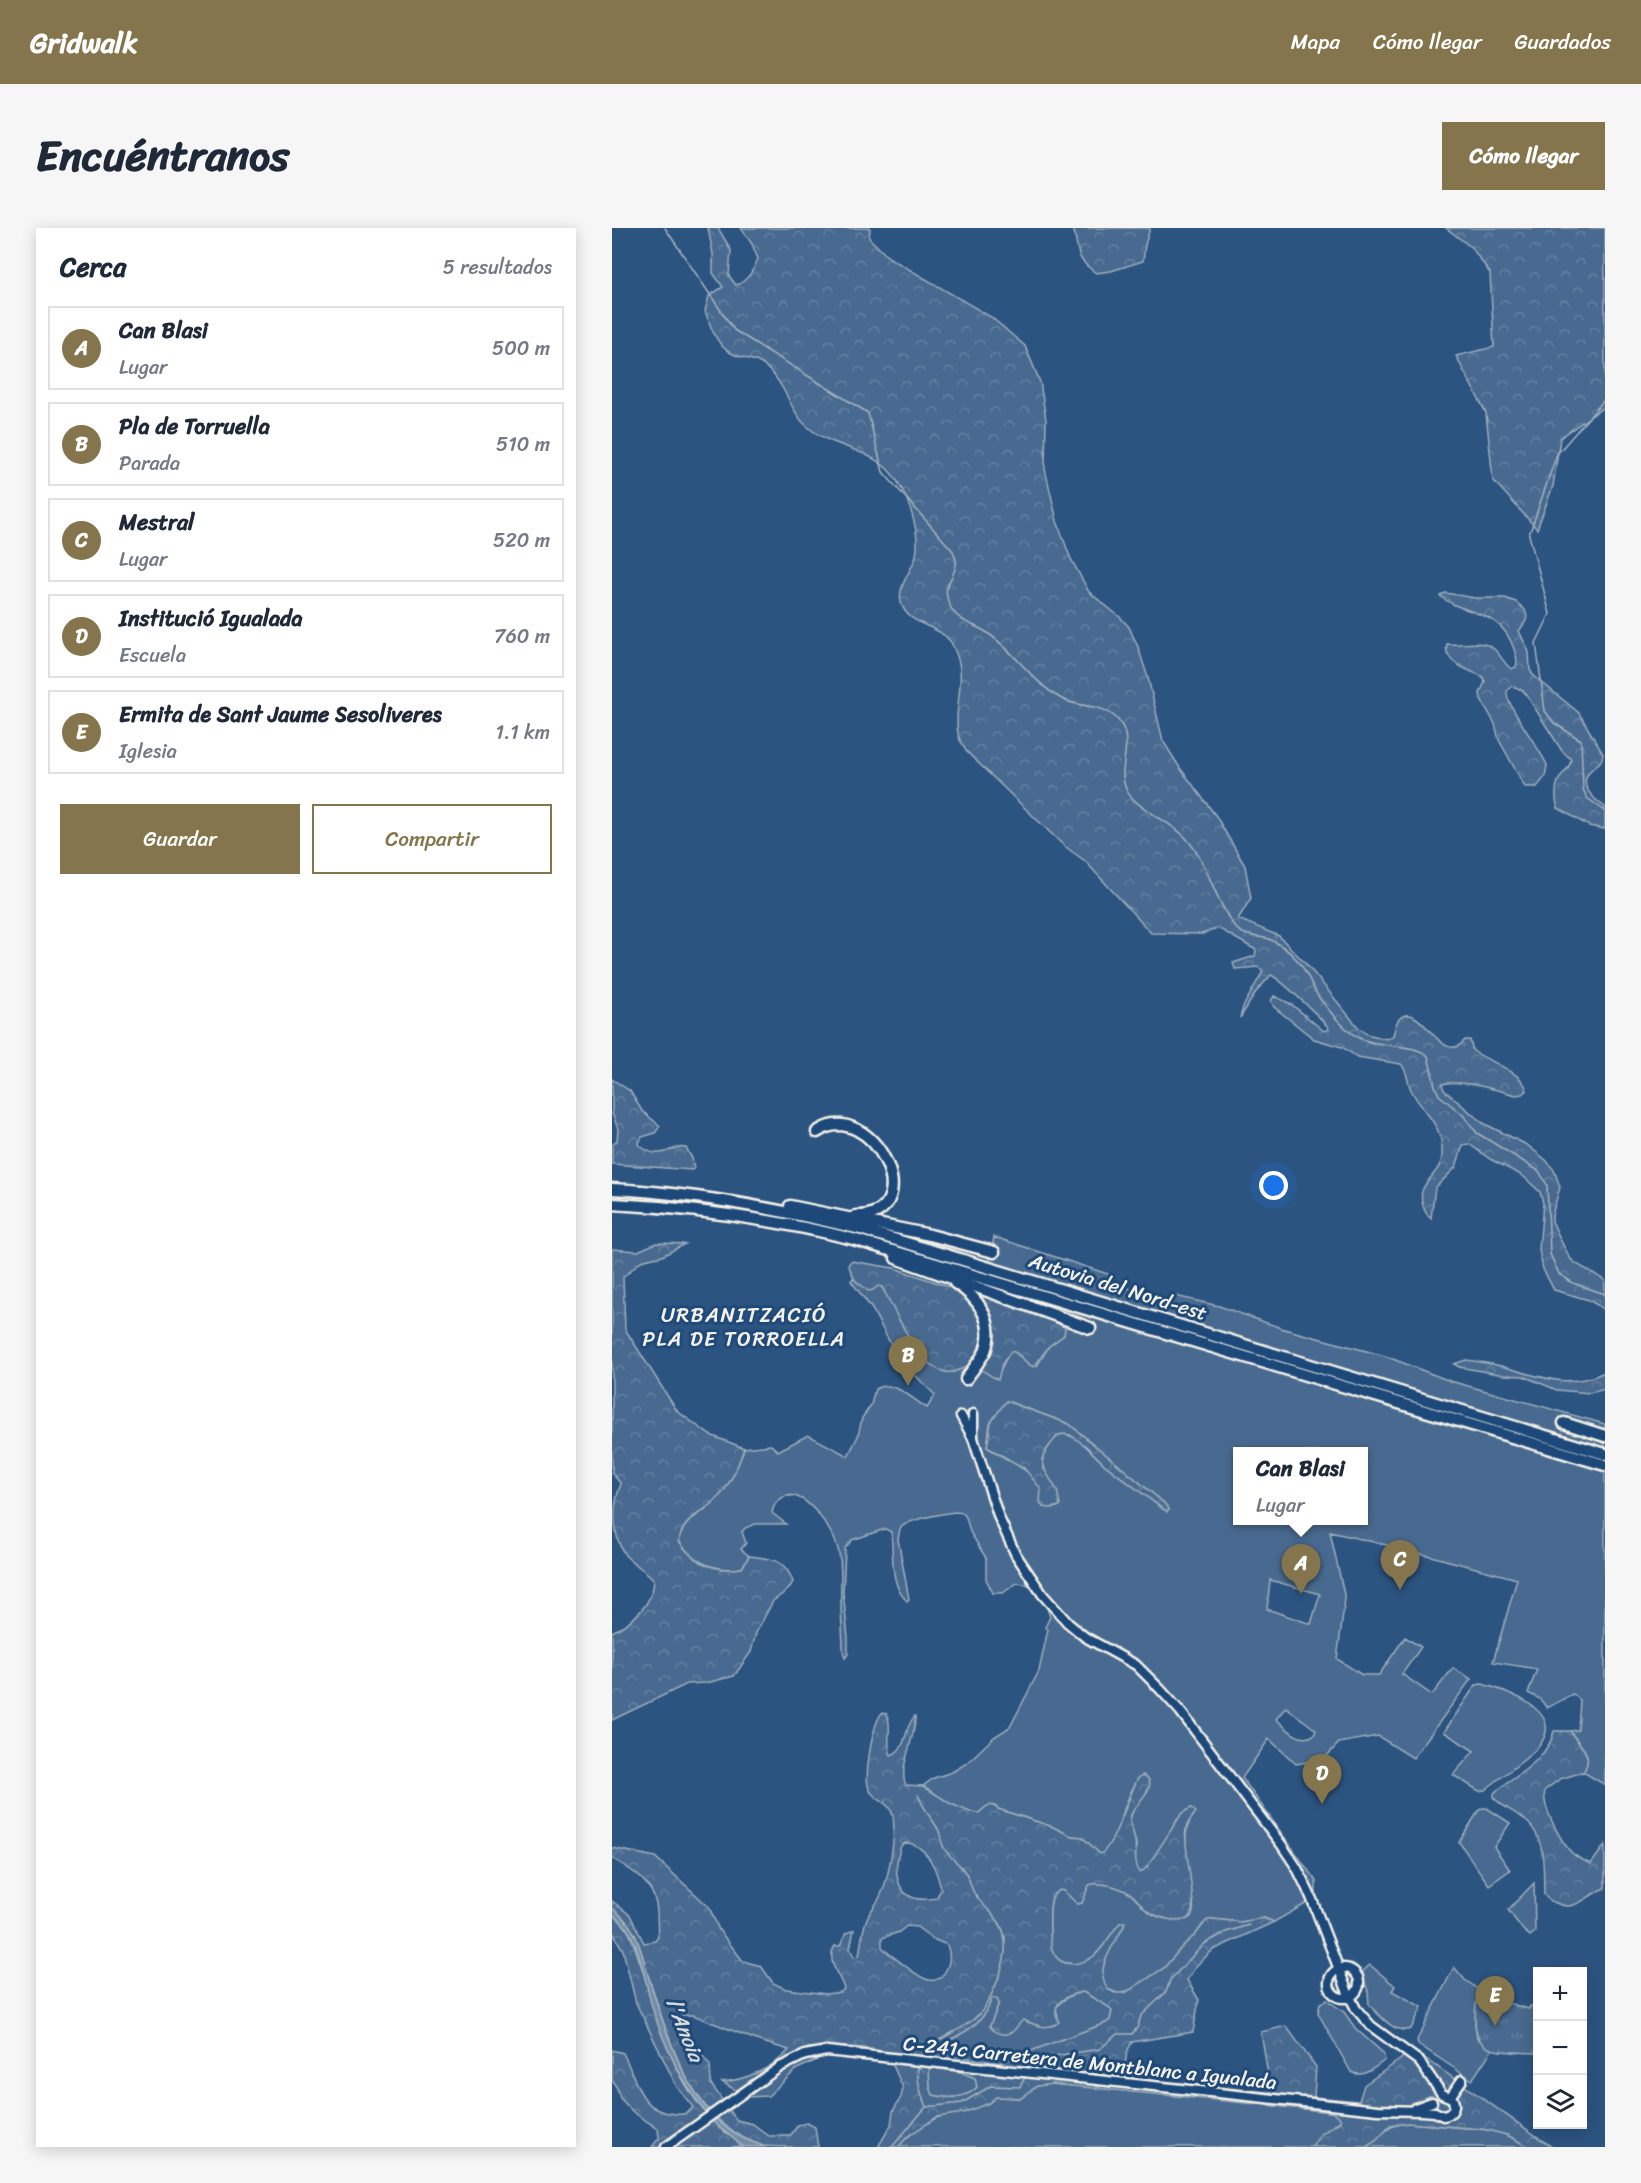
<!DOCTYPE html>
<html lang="es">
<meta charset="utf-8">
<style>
body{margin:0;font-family:Sriracha,sans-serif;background:#f6f6f7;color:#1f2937}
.controls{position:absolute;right:18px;bottom:18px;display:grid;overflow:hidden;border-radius:0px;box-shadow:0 3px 15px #0003}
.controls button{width:54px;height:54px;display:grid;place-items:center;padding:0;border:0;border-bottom:2px solid #e0e1e3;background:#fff;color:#1f2937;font:30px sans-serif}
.you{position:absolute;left:662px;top:958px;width:21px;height:21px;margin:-15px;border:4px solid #fff;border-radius:50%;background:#1a73e8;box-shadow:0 0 0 9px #1a73e833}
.badge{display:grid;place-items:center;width:39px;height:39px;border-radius:50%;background:#84754c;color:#fff;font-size:20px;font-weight:700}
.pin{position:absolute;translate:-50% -50px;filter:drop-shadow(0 2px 3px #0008)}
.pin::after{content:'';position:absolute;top:32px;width:21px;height:18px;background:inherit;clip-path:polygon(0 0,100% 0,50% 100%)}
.popup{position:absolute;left:621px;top:1219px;width:135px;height:78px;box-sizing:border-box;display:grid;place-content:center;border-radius:0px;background:#fff;filter:drop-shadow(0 2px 4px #0005);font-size:20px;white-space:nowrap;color:#747a83}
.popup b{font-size:22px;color:#1f2937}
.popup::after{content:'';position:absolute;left:50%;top:100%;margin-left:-12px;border:12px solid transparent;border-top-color:#fff}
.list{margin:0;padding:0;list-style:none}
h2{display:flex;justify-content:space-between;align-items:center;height:78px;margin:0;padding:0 24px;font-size:26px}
h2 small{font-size:20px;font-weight:400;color:#747a83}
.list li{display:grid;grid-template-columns:39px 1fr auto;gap:18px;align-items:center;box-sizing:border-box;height:84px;margin:0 12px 12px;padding:0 12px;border:2px solid #e0e1e3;border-radius:0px}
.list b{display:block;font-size:22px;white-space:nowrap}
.list p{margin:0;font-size:20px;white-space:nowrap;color:#747a83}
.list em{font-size:20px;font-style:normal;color:#747a83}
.actions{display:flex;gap:12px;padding:18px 24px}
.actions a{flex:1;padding:14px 0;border:2px solid #84754c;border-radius:0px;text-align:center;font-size:21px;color:#84754c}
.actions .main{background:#84754c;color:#fff}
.icon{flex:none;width:33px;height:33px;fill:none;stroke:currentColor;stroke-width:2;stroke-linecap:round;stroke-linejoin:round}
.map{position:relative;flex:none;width:993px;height:1919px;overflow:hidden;border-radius:0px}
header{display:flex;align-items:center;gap:36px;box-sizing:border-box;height:84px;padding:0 30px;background:#84754c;color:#fff}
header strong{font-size:28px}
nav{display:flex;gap:33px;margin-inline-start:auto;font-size:21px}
.intro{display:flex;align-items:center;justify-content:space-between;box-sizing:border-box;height:144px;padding:0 36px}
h1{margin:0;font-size:42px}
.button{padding:15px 27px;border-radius:0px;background:#84754c;color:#fff;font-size:21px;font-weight:700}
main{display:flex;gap:36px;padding:0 36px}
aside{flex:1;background:#fff;border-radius:0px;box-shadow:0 3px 15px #0003}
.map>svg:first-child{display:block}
.green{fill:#496b90;stroke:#9eaebc;stroke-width:1.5;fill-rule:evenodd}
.forest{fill:url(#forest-crowns);stroke:#9eaebc;stroke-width:1.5;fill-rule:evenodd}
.park{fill:url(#park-tufts);stroke:#9eaebc;stroke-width:1.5}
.water{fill:#738ca6;stroke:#a7b4c0;stroke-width:1.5}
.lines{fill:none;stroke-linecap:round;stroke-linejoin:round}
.stream{stroke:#a7b4c0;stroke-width:1.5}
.secondary-casing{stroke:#f4f1e8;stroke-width:13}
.highway-casing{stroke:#f4f1e8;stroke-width:15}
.secondary{stroke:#1f4a7a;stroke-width:8}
.highway{stroke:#1f4a7a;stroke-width:10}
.labels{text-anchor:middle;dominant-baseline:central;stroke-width:6;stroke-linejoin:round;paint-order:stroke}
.street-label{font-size:20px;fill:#f4f1e8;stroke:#1f4a7a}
.neighbourhood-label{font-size:21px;letter-spacing:1.5px;fill:#f4f1e8;stroke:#1f4a7a}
.water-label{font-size:21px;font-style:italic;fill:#dadddb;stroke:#1f4a7a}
</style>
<header>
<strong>Gridwalk</strong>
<nav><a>Mapa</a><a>Cómo llegar</a><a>Guardados</a></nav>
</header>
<div class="intro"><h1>Encuéntranos</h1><a class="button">Cómo llegar</a></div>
<main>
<aside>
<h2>Cerca<small>5 resultados</small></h2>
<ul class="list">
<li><span class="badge">A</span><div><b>Can Blasi</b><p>Lugar</p></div><em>500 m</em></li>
<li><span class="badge">B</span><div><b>Pla de Torruella</b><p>Parada</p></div><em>510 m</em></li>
<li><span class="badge">C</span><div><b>Mestral</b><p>Lugar</p></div><em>520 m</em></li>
<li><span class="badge">D</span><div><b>Institució Igualada</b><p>Escuela</p></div><em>760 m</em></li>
<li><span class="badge">E</span><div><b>Ermita de Sant Jaume Sesoliveres</b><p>Iglesia</p></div><em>1.1 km</em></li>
</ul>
<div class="actions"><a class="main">Guardar</a><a>Compartir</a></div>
</aside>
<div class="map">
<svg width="993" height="1919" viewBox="0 0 993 1919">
<defs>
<pattern id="forest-crowns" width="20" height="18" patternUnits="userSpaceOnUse" patternTransform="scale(1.5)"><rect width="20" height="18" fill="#496b90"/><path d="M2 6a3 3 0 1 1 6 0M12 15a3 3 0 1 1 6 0" fill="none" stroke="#6481a0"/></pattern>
<pattern id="park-tufts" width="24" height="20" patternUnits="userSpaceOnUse" patternTransform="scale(1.5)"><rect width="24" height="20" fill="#496b90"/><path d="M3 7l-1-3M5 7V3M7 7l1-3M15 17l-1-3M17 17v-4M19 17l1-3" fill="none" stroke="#6481a0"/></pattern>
</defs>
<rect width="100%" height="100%" fill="#2c5481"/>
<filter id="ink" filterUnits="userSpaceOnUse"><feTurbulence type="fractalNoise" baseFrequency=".0167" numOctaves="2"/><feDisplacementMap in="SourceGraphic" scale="12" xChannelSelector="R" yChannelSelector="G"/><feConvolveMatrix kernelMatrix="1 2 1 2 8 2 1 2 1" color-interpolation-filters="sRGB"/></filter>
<g filter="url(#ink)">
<g class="green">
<path d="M382,1009L499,1047L502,1056L556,1072L559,1067L607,1078L672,1101L773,1128L838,1153L993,1196V1557L971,1544C983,1525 968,1519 958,1503L966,1502L968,1472L961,1466L935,1480L928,1471L916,1465L925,1441L881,1434L905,1351L796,1322L718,1304L733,1371L725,1431L750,1447H767L793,1409L809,1419L790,1446L820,1467L841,1440L859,1451L801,1530L766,1508L727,1515L712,1531L684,1536L657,1511L630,1550L704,1653V1670L662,1694L652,1690L628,1694L600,1691L591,1696L584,1706L571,1718L552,1740L522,1760L508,1766L495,1761C482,1739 501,1717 512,1698L508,1695C499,1705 492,1720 482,1728C470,1737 449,1741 441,1724C437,1716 436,1677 441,1668C443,1664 443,1664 448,1662L452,1663L466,1676L470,1675L477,1656C488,1653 507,1659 517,1665C524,1669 529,1679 537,1684C545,1690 574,1698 580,1687C583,1682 581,1674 580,1669C578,1646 566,1606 581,1588L565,1591C558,1606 541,1637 528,1645L523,1638L524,1615L518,1592L522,1578L536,1563L537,1558L535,1549L531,1547C512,1560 507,1620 488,1626L470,1609L459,1608L441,1599L386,1581L383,1578C377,1580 371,1585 365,1585C348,1586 325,1566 311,1558L322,1550L340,1544L355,1535L382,1509L398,1499L427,1443L436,1401L433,1399L438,1389L435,1380L418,1357L405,1355L391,1365H381L374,1351V1330L358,1304L354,1289L351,1285L343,1284C331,1286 294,1291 288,1301C287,1304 287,1308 286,1311L297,1371L295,1373C277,1357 282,1326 279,1304L274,1301L270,1302L240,1312L233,1320L231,1365L236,1409V1426L233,1430L231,1423C231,1407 229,1392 229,1376C228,1359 231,1338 226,1321C222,1304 192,1257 170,1270C164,1273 161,1279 160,1285L174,1296H143L133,1300L130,1304L134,1315L129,1321L137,1328L130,1340C104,1344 82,1336 67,1313C71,1290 92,1286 106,1270C119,1255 126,1239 132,1220L159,1217L166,1223L196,1207L236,1228L246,1208L250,1190L259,1177L263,1161C281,1150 301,1172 315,1180L323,1167L286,1130L260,1081L239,1053L241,1050C250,1060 257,1061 268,1057C285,1080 303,1138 334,1144C342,1146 348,1140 356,1139C368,1137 373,1146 386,1147L397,1125L401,1123L418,1137L425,1138L437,1118L452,1107L371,1065ZM395,1173L457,1196L552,1275L557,1282L549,1280C531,1265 510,1251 492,1236C479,1225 469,1208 450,1206L441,1212L431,1228C429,1243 445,1260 448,1278L441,1280L428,1258L416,1244L375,1219L378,1196ZM626,1224H752V1292H626ZM658,1352L708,1366L699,1396L655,1381ZM674,1479L704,1502L702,1507C687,1516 676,1501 664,1491Z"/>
<path d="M870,1456C895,1463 955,1483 927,1518C915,1532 888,1549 873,1562L867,1563L841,1547L862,1523L832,1504L861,1461L864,1457Z"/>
<polygon points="871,1580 875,1580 898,1595 882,1619 898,1642 877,1657 847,1614 867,1582"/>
<polygon points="922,1655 923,1704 918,1708 911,1702 896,1682"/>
<path d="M758,1737L783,1758L780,1763L810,1779L799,1801C782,1807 768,1787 757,1777L756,1763L751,1750V1743Z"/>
<polygon points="842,1739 853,1752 866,1761 863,1796 865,1810 880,1822 860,1852 806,1816 805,1812"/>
<path d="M471,1764L497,1779L500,1783L498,1792L494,1795L387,1835L330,1826L323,1819C341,1812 359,1802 371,1788C376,1783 377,1776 380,1770L385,1771L387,1775L378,1798L407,1795L411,1792C423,1797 430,1800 443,1797L446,1789L444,1780C450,1771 459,1766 471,1764Z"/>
<path d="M715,1772L732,1784L744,1801L771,1825L773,1832C763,1839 751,1851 739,1844L706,1785L708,1775Z"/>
<path d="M316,1839L349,1844L363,1850L365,1859C355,1871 335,1871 321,1867L318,1859Z"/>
<path d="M435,1856L511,1861L719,1884L728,1888L729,1892L708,1907L700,1919H286C297,1907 312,1894 327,1889C346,1882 369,1882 384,1869L409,1870L425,1858Z"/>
<path d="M796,1895L876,1902L895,1907L917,1919H754C773,1907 772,1897 796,1895Z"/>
</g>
<g class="forest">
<path d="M96,0H106L119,22L117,48L124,57C136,53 141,42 146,31L140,16L129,0H258L257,10L276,29L379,89L413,118L428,154L434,192L433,241L445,293L458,329L477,364L509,390L517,399L526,419L536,450L551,513L568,540L604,588L633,638L639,670L626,691L667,708L696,738L746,799L755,806L774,811L780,809C783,804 783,795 787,791C809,769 829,842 853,812H858L861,823C877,834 911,843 915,863L910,866L904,867C884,862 850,851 830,856L832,862L871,895L915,917L934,932L942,942L948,959L940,987V993L950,1015L958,1030L963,1035L993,1052V1082L977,1072L942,1062L931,1041L927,1022L931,975L928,964L911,948L878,931L857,916L851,917L844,939L823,960L819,990C814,986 813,984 811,978C803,953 828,950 830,928C832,896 812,887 799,862C795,853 796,844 789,836L745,829L730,819L702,811L662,779L659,773L662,768L679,776L712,803L717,801C714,794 668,751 659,747L644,764L628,790L631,779L651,743L646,739L623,741L621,735L643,728L644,722L606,700L590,706L539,705L473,633L451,617L354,523C351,517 347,512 346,506C341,478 355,453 344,425C342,422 341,416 338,413C325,396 295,398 289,374C285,357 301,342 304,327C309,304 295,264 280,246C259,220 222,221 197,200C179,186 175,160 159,144C146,129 135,133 119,125C105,118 98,97 93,83L97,68L111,59L101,45V26Z"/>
<path d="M461,0H538L533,17L531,33L499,43L484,45C461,29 468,23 461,0Z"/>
<polygon points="834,0 993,0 993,178 948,210 941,258 925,301 881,252 874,185 844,128 882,119 878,45 860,20"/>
<path d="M833,365L863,370H893L904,374L913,382L915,388L914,393L907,403L917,424L918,442L921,447L967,485L991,526C990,536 983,537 977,544C966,558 983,572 993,579V601L977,598L946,580C943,573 943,559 947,551C951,543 958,542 959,531L950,523L914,466L910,462L900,458C897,461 895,461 895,465C894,477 929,522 935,537L933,549L925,559H913L887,512L883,496L869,471L868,465L873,454L871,449C858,442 830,435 835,416C850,418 871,410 883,422C889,428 892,435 899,441L904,439C906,432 904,427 902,421C888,379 853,389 828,368Z"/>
<path d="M0,851L18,863L30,883L48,898L43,905L30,909L27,915L28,918C52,935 56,916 74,920L80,930L82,940L80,942L0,936V917L5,913L6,901L0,885Z"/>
<path d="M44,1015L73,1016L50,1028L29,1033L11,1049L13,1101L65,1183L98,1207L132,1220C126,1239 119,1255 106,1270C92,1285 70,1290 67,1313C82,1336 104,1344 130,1340L137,1328C159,1331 173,1330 181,1354L176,1362L161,1373L144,1405L139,1424L122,1448L94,1455L75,1456L0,1492V1404C20,1394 41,1377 42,1352C34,1342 22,1337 13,1327C0,1307 0,1278 9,1256L0,1245V1021L26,1023Z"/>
<path d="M239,1033L282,1040L344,1061L356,1068L371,1065L434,1088L453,1100L452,1107L437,1118L422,1139C413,1136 408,1124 399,1123L390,1136L386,1152C376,1147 368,1138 356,1139C348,1140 342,1146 334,1144C306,1139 283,1082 270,1059L266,1058L261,1062L256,1063L243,1052L236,1037Z"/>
<path d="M854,1132C868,1134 883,1136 896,1140C932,1150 957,1161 993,1144V1161L978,1165L945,1162L911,1148L892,1147L847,1139L842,1136Z"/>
<polygon points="394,1173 457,1196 552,1275 557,1281 555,1284 492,1236 474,1218 458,1207 450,1206 445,1208 435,1221 430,1231 432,1241 445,1262 448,1278 438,1280 431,1279 428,1274 429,1261 412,1240 375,1219 379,1194"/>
<path d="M270,1485L275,1486C281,1500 273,1514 279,1527C297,1520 291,1499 303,1488C305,1509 285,1540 294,1557L311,1558L339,1576L358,1584L367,1585C374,1578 378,1574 386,1581L441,1599L459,1608L470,1609L488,1626C501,1621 518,1565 526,1550L531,1547C551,1556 520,1577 518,1590C517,1598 522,1605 523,1613C525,1625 521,1635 528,1645L535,1639L570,1585L579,1580L584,1584C580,1589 576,1594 574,1600C570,1618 588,1682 577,1690C568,1696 545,1689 537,1684C529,1679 525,1669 517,1665C507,1659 488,1653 477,1657L470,1675L465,1676L452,1663L448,1662C443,1665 440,1667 439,1673C437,1683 437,1716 441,1724C449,1741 470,1737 482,1728C492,1719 499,1705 508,1695L513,1694C506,1716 481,1735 495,1761L503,1765H513L552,1740L571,1718L584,1706L594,1693L600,1691L629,1694L652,1690L662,1694L601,1722L585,1737L575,1752L587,1772L581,1804L520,1814L515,1824L511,1850L659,1865L649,1804L674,1798L704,1839L702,1869L747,1873L752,1857L789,1831L797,1819L940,1919H917L895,1907L871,1901L796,1895L778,1898L765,1912L754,1919H700L708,1907L729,1893C726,1882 714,1884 705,1882L440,1856L425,1858L409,1870L384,1869L377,1875L351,1885L325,1889L296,1908L286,1919H266L279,1897L281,1883L289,1869L291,1860L276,1826C259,1817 216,1818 196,1820L205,1832L185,1841L156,1868L135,1869L110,1854C133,1852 162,1840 177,1822L147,1813L81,1787H72L64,1794L98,1837L99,1856L119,1885L125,1892L141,1896L157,1908H178L186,1897L195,1895L203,1899L206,1919C191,1919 164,1919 151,1918C78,1895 57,1812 36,1747C28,1719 24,1698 0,1680V1673L18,1687L32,1715L43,1713L46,1709C45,1698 46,1686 44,1676C40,1653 18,1641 0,1630V1620L43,1629L97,1679L107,1702L131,1733L149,1738L161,1755L174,1761L214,1766L229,1764L232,1761C228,1747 213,1732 223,1718H228L234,1705L242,1702L238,1720L242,1729L247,1728C249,1716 250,1705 254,1693C257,1684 264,1677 268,1669C277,1651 284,1607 281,1588C278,1573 262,1573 257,1561C252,1549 260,1496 270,1485ZM293,1615C315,1615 326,1645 329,1662L324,1670C285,1678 279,1647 289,1618ZM295,1698L305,1699L321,1711L335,1717C338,1725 339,1732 335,1740C324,1765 305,1746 292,1737C285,1731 276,1726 270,1719V1710L287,1704ZM471,1764L497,1779L500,1783L498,1792L494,1795L387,1835L330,1826L324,1819C340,1810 359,1803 371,1788C376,1783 377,1776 380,1770L385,1771L387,1775L378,1798C382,1805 392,1809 400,1804C404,1801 406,1796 411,1792C424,1797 434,1803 447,1794C446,1791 444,1788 444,1785C442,1772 462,1765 471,1764ZM317,1839L349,1844L363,1850L365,1859C355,1871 335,1871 321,1867L318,1859Z"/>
<path d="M942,1503H958C967,1518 983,1527 971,1544L948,1551L933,1562C929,1577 948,1612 959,1624C964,1629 972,1633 979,1636L993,1617V1660C975,1667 963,1685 944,1675C938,1673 935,1671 932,1666C931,1639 935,1609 912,1591C902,1584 889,1578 881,1569L883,1564C904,1548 937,1530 942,1503Z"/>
<path d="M0,1686L14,1697L21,1714L62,1834C73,1858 86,1879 105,1897C113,1906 123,1909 130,1919H40L47,1910L46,1901L21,1884L8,1870L5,1860L0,1852V1822L11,1825C25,1851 26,1884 64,1886C72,1887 76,1886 81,1879L65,1859L24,1775L11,1722L0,1703Z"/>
</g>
<path class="park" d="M866,1761L885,1769V1772L917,1781L918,1778L925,1780V1825C912,1824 896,1825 883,1822C856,1817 863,1781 866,1761Z"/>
<path class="water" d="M0,1680C25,1698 28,1719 36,1747C52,1798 74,1877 123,1906C132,1912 143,1914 152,1919H130C122,1909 111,1904 103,1895C73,1862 54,1823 41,1782C31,1750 29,1705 0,1686Z"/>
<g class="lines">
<g class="stream">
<path d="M53,0L122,102L256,185L271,244L341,323C342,327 345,331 344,336C342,354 328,355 338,378C345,393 361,396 374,404C402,422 419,453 448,470C466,481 491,474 506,492C524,512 504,539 514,561C522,580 557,592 573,609C597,635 602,672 623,699C631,709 646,708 657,711C667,715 678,724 686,733C695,743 699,757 706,768C717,783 731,801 747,810C766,820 803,815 816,828L823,858L827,867L851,887L865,905L927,943L935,957L938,1026L947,1046L961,1055L993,1066"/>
<polyline points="993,171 945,226 917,307 938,386 924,415 933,483 942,495 969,512 971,561 975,570 993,583"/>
<path d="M306,1567C312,1582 320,1590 327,1603C329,1608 329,1615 332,1620C337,1629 347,1635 353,1644C358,1650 358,1658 362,1665C369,1677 381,1684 388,1696C402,1720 385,1757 373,1779C359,1802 317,1810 309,1829"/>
<polyline points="418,1841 436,1829 488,1821 505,1806 520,1806 525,1800 529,1788 554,1764 558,1752 592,1716 614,1704 637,1697"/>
<polyline points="314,1879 350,1875 379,1858 408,1859 414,1847"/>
<polyline points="120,1919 128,1918"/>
<path d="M280,1919L314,1879C309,1866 303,1849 307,1836"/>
</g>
<defs>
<g id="secondary">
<polyline points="361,1210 361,1186"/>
<circle cx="732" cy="1755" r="15"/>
<polyline points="838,1869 850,1852"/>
<polyline points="803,1880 820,1874"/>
<path d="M54,1919L168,1839L193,1827L215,1823L766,1882L810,1883L823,1884L831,1888C840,1887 845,1879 840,1870L830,1866L807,1833L759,1798L744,1781L736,1765L699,1669L685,1640L669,1616L568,1483L548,1461L524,1437L473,1409L456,1395L431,1367L404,1327L387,1290L361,1210L349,1188"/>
</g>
<g id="highway">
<path d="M205,904C259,867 320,988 244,988"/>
<path d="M0,961C84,965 166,981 248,1001L993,1226"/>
<path d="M0,976C82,980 161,991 241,1011L993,1237"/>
<polyline points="178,978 318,1007 382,1024"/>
<polyline points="284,1030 478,1100"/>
<path d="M343,1055C366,1069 384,1094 373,1123C369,1132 360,1142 354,1151"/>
<polyline points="952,1195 993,1208"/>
</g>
</defs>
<use href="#secondary" class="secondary-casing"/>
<use href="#highway" class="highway-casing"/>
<use href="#secondary" class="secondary"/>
<use href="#highway" class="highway"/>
</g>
</g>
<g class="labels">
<g class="street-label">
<text transform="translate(506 1059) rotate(17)">Autovia del Nord-est</text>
<text transform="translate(478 1835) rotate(6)">C-241c Carretera de Montblanc a Igualada</text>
</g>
<g class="neighbourhood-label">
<text x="132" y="1087">URBANITZACIÓ<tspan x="132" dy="24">PLA DE TORROELLA</tspan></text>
</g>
<g class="water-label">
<text transform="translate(73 1802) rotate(68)">l'Anoia</text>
</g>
</g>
</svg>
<div class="controls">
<button>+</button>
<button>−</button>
<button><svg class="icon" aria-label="layers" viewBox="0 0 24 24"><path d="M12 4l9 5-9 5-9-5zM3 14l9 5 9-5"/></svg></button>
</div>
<div class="you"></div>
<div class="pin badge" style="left:689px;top:1366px">A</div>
<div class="popup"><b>Can Blasi</b>Lugar</div>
<div class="pin badge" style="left:296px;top:1158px">B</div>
<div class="pin badge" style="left:788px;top:1362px">C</div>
<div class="pin badge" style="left:710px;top:1576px">D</div>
<div class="pin badge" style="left:883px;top:1798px">E</div>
</div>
</main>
